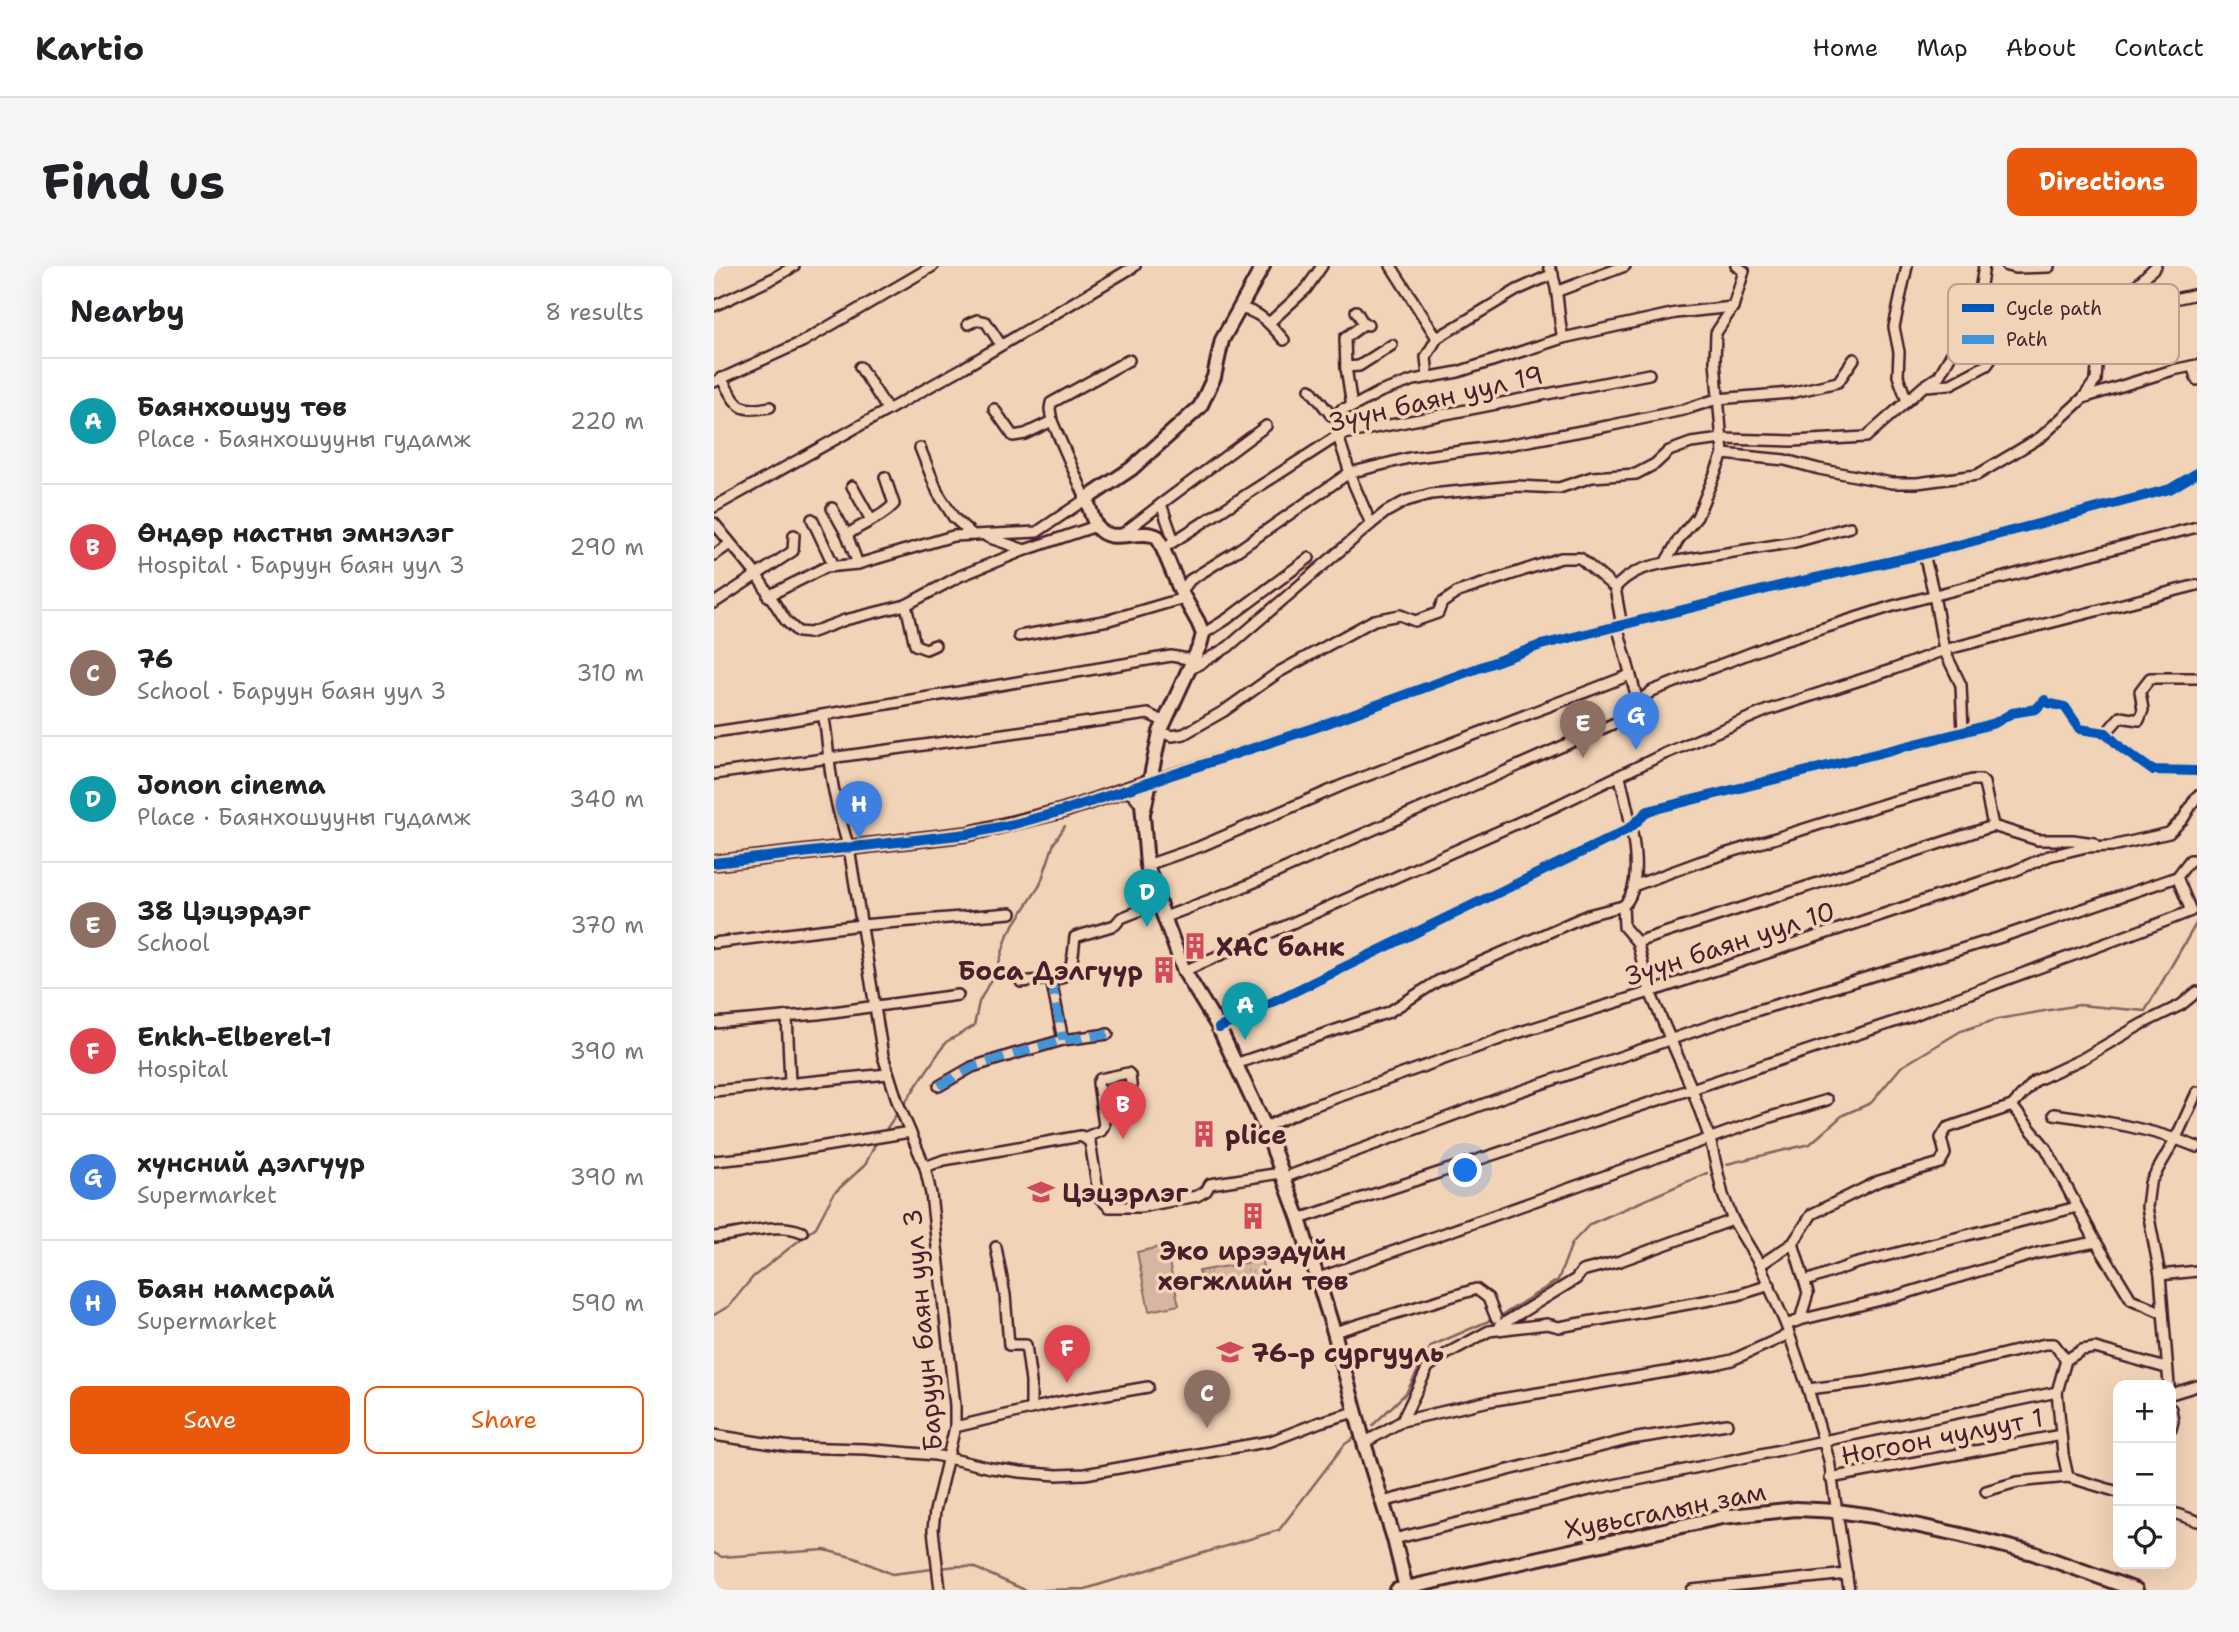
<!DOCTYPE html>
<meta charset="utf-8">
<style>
body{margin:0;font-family:"Shantell Sans",sans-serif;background:#f6f6f6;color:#202124}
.controls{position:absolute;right:21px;bottom:21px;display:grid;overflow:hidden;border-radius:14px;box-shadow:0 7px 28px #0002}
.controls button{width:63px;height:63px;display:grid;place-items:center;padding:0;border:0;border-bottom:2px solid #e0e0e0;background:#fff;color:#202124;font:35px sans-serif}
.you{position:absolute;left:752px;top:905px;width:24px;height:24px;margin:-18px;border:5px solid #fff;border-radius:50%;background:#1a73e8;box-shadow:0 0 0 10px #1a73e833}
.badge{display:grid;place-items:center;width:46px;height:46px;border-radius:50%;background:#ea580c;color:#fff;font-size:23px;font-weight:700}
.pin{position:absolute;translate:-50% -58px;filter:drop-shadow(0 2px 4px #0008)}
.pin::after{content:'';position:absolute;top:37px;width:24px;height:21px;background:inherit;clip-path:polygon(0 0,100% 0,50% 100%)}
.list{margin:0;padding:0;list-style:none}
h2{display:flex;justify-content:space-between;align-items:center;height:91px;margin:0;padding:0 28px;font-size:30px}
h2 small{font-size:23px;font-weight:400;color:#757577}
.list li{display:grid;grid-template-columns:46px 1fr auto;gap:21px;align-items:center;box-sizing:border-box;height:126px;padding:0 28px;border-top:2px solid #e0e0e0}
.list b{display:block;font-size:26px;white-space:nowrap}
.list p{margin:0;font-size:23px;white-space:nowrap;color:#757577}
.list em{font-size:23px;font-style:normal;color:#757577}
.actions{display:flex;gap:14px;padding:21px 28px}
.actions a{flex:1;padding:16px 0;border:2px solid #ea580c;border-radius:14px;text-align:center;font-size:24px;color:#ea580c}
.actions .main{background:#ea580c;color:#fff}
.icon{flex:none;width:38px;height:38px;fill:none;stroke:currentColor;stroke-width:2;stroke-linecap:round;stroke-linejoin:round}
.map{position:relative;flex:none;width:1483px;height:1324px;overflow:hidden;border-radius:14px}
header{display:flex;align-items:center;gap:42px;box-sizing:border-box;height:98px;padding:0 35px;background:#fff;border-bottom:2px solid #e0e0e0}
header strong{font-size:33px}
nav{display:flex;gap:38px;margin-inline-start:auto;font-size:24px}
.intro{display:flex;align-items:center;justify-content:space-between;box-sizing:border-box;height:168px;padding:0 42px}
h1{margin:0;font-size:49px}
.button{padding:18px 32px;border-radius:14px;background:#ea580c;color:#fff;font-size:24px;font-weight:700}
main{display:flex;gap:42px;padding:0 42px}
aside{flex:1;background:#fff;border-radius:14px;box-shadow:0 7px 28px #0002}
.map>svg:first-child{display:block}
.grass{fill:#d6b6a0;stroke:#906a66;stroke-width:2}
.park{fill:url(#park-tufts);stroke:#906a66;stroke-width:2}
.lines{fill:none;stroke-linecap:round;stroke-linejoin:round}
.stream{stroke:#88625f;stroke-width:2.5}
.street-casing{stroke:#4a1f2b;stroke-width:14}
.secondary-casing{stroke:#4a1f2b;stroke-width:18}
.street{stroke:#f1d4b8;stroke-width:9}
.secondary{stroke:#f1d4b8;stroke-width:12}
.quiet{stroke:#4194d7;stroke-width:9;stroke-dasharray:18 9;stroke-linecap:butt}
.cycleway-casing{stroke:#f1d4b8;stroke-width:15}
.cycleway{stroke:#0057b8;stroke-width:10}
.labels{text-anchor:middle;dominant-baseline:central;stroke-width:7;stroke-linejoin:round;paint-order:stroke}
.street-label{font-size:26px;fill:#4a1f2b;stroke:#f1d4b8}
.poi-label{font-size:26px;font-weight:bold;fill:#4a1f2b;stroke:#f1d4b8;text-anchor:start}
.key{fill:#f1d4b8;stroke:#bf9e8e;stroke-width:2}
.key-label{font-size:19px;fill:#4a1f2b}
</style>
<header>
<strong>Kartio</strong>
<nav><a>Home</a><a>Map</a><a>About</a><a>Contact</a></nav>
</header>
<div class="intro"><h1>Find us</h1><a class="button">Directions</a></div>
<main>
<aside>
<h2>Nearby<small>8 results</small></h2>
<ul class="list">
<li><span class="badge" style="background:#0f9aa8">A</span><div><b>Баянхошуу төв</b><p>Place · Баянхошууны гудамж</p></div><em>220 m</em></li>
<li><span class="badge" style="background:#e0444e">B</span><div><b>Өндөр настны эмнэлэг</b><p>Hospital · Баруун баян уул 3</p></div><em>290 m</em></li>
<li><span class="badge" style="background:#8d6e63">C</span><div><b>76</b><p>School · Баруун баян уул 3</p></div><em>310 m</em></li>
<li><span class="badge" style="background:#0f9aa8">D</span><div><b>Jonon cinema</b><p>Place · Баянхошууны гудамж</p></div><em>340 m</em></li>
<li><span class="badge" style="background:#8d6e63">E</span><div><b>38 Цэцэрдэг</b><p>School</p></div><em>370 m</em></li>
<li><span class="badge" style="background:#e0444e">F</span><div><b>Enkh-Elberel-1</b><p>Hospital</p></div><em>390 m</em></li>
<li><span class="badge" style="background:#3f7fe0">G</span><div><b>хүнсний дэлгүүр</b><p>Supermarket</p></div><em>390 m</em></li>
<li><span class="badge" style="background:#3f7fe0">H</span><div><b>Баян намсрай</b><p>Supermarket</p></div><em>590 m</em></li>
</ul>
<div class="actions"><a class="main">Save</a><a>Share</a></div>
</aside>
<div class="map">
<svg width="1483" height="1324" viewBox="0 0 1483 1324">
<defs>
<pattern id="park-tufts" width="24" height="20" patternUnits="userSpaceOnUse" patternTransform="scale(1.75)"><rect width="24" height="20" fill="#d6b6a0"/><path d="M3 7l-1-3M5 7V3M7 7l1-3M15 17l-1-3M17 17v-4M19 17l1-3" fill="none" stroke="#b99c8a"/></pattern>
</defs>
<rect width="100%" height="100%" fill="#f1d4b8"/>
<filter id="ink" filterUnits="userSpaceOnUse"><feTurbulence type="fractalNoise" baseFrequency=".0143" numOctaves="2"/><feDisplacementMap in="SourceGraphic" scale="14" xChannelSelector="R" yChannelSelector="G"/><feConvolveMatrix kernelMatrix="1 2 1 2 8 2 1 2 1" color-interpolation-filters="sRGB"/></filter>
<g filter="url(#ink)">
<polygon class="grass" points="451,980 465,1039 435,1045 423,986"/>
<polygon class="park" points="548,994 550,1012 487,1022 485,1005"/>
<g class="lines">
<g class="stream">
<polyline points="188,841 232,776 260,760 265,736 284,700 294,668 326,619 340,577 351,560"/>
<polyline points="171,865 184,846"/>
<polyline points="1013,898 1096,878 1129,849 1157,837 1187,801 1247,765 1284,753 1365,739 1431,745 1483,656"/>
<polyline points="0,1049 15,1040 39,1011 102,961 120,927 151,899 161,879"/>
<polyline points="785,1051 844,1014 858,977 876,958 993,907"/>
<polyline points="659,1159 692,1127 717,1080 779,1053"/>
<polyline points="0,1287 8,1291 111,1284 141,1292 178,1308 243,1300 259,1301 311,1324"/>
<polyline points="329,1324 371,1323 565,1264 631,1178 642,1171"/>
</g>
<defs>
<g id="street">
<polyline points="677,0 723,72 712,91 714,111"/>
<path d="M835,0C846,23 843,48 849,72"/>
<polyline points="1293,0 1301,2 1335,1"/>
<polyline points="844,25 911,0"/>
<polyline points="1404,37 1451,35 1483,28"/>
<polyline points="0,40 62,11 80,0"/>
<path d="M525,42C547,46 556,58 570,74"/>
<polyline points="642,45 650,58"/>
<polyline points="555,57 592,23 608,0"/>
<polyline points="254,58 263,54 272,56 287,79"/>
<polyline points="723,72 803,24 839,8"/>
<polyline points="1478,100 1483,114"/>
<polyline points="146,101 174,144"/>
<polyline points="632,103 631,72 650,58 654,59"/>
<path d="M7,112C23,138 22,148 56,141"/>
<polyline points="0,116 88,76 219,0"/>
<polyline points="1212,120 1237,118 1273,99 1287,79"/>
<polyline points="596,123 617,149 624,151"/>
<polyline points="1369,132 1382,114 1385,75 1404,37 1442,0"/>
<polyline points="1193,135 1184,110 1185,86 1180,61 1193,0"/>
<polyline points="638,141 632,101 645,100 678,79"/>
<polyline points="280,143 299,170 311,168 338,155"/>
<polyline points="206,182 224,227 240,252 259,269"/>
<polyline points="1009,188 1071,194 1105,203 1178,217 1203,217 1263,209 1327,171 1369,132 1459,104 1483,99"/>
<polyline points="635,207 657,258"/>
<polyline points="636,207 625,173 624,147 628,143 638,141 666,126 700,114 744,106 849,72 962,47 1019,41"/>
<polyline points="138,220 157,254"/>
<polyline points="0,241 249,102 421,0"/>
<polyline points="118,242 133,269 144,298"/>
<polyline points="98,253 120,300"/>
<polyline points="0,257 42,308 72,355 84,366 96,367 131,354 192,339 246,310 311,284 382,260"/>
<path d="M133,269C147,258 168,252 180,238L171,211"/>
<polyline points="407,269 447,238"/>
<polyline points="273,271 311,284"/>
<polyline points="460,275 447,238 552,160"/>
<polyline points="448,283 625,169 935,108"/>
<polyline points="1210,288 1220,329 1230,384 1247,419 1249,466"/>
<polyline points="0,289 16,278"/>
<polyline points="951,297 1081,276 1136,261"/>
<polyline points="467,326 476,314 524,284 635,207 695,192 793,179 894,160 969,144 1003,133 1076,127 1124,116 1140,93"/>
<polyline points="54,330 112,301 144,298 239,270 323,266 372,233 338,155 336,143 337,137 415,94"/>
<polyline points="0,337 79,285 80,269"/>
<polyline points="192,339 201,379 212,383 221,379"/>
<polyline points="489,368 513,353 595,292"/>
<polyline points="305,370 395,354 470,332"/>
<polyline points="475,404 514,381 657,258 672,246 692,235 717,228 802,220 845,222 878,211 922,208 941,198 955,185 977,177 1008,173 1079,175 1152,171 1210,120 1225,110 1263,43 1270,0"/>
<path d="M924,436L903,359L907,355L901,322C915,306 931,301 951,297L965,273L983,251L1009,188L1001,95L1002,67L1019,41L1030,5L1022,0"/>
<path d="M109,449C113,464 113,478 115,493C118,523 126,554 135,582L169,790L184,837L211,901L217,928L241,1139V1161L221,1245L219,1264L226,1324"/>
<polyline points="0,466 67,456 457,390 480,394"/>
<polyline points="446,466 458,470 470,468 510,445 565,406 660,354 686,349 701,355 724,347 728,337 744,326 847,292 866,292 901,322"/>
<polyline points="1392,467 1406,451 1425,454 1429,444 1426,425 1436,412 1483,412"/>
<polyline points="0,508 434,448 451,456"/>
<path d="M906,511C913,542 935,617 909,640L910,661L923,676L936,726L978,823L996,873L1009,929L1019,954L1046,999L1072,1059"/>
<polyline points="437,515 600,462 827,379 1061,321 1210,288 1456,223 1483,207"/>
<polyline points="433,599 485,581 629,519 916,409"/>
<polyline points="922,619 985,596 1177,536 1258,514 1267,514 1270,517 1279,560 1324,574 1359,574 1380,577"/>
<polyline points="451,651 527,622 910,453 924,436 938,425 1060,378 1179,340 1483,261"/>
<polyline points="923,676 1279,560"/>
<polyline points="0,677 147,659 297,647"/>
<polyline points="470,705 842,540 950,488 1054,444 1180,403 1230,384 1483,319"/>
<polyline points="337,713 349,774"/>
<path d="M307,716L347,712C360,704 359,686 361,671L401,659L407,652L445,637"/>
<polyline points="73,750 76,817"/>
<polyline points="0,757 104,748 244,729"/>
<polyline points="505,762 899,571 917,561 934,545 1249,466 1281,457 1298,447 1322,443 1331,434 1334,437 1351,441 1366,463 1392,467 1407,482 1438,504 1483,505"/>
<polyline points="521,798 675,746 724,715 874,649 909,640"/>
<polyline points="225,820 258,801 300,788 349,774 394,768"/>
<polyline points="0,825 174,808"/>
<polyline points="1298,840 1332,882 1382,976 1417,1033 1449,1047"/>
<path d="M1340,848C1389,855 1437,862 1483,881"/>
<polyline points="551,861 596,841 803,767 936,726 1200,638 1300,605 1335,590 1372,581 1398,580 1455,567 1469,553 1483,530"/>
<polyline points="372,871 387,865 390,859 384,817 386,813 414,807 416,809 418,828 387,835"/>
<polyline points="0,895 50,890 196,866"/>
<polyline points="211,901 230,894 367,870 376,876 385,931 395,941 427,941 483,930 492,925 496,918 567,907"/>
<polyline points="569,912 789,831 1028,749 1284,672 1463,611 1476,594 1483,594"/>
<path d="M585,953L1198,750C1290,712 1385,682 1477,645L1463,611"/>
<path d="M0,971C28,969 62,955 88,966"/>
<polyline points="1079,977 1094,1027 1086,1054 1072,1059 1094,1123 1115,1194 1135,1324"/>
<polyline points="282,981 291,1029 295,1079 312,1079 317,1116 317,1142"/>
<polyline points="1046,999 1079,977 1098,948 1165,915 1226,897 1231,888 1227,872 1233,862 1298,840 1321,815 1368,793 1428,758 1467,739 1483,726"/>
<polyline points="1446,1009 1483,1005"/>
<polyline points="602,1013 1053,852 1113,834"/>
<polyline points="1092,1015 1140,998 1363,941"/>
<polyline points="1086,1054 1183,1030 1324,987 1382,976"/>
<polyline points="785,1060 862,1013 868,1005 906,995 1019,954"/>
<polyline points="620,1066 762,1023 774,1032 782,1052"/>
<polyline points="1455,1119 1446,1009 1433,941 1436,917 1462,872 1483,826"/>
<polyline points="1094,1123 1152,1116 1257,1096 1331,1078 1340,1078 1352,1094"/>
<polyline points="1457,1128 1483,1120"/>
<polyline points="1457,1143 1459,1155 1457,1163"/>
<polyline points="688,1155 714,1101 734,1087 775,1065 833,1058 845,1061 1024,1029 1056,1019"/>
<polyline points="241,1161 346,1136 434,1121"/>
<polyline points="0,1169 77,1181 151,1183 221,1189 277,1202 306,1206 343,1209 371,1208 557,1175 606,1156 641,1146"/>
<polyline points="650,1177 688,1155 775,1135 1001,1098 1018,1094 1075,1068"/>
<polyline points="1354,1211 1349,1188 1343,1126 1352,1094 1368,1084 1381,1082 1452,1102"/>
<polyline points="1116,1212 1347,1169"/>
<polyline points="1272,1225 1303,1216 1354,1211 1404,1226"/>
<polyline points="668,1236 917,1173 1013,1158"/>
<polyline points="1457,1246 1483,1255"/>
<polyline points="680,1273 880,1223 1343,1126"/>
<polyline points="978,1324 1133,1308"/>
</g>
<g id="secondary">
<polyline points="411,524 419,526 428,537 433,599 445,637 470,705 505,762 551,861 585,953 620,1066 650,1177 680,1273 692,1322"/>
<path d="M430,544L446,466L486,379L489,368L484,356L467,326L444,271C426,261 396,280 383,261C378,253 376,242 372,233L417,203L486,141L500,111L508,74L549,0"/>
<polyline points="0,597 253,568 348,545 437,515"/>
<polyline points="683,1324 1008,1251 1082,1243 1123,1245 1159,1250 1243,1268 1319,1287 1422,1324"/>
</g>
</defs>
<use href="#street" class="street-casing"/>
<use href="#secondary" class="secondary-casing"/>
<use href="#street" class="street"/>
<use href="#secondary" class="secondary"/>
<g class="quiet">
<polyline points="337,713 349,774"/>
<polyline points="225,820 258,801 300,788 349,774 394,768"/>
</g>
<defs>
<g id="cycleway">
<polyline points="0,597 253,568 300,558 348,545 600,462 827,379 1061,321 1210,288 1456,223 1483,207"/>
<polyline points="505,762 899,571 917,561 934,545 1249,466 1281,457 1298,447 1322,443 1331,434 1334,437 1351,441 1366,463 1392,467 1407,482 1438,504 1483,505"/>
</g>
</defs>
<use href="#cycleway" class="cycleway-casing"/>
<use href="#cycleway" class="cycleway"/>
</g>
</g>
<defs>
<symbol id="building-bare" viewBox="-9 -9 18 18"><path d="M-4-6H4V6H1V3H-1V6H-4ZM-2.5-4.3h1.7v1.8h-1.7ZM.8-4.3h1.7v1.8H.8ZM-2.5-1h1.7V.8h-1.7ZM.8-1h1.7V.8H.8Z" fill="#d1495b" stroke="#f1d4b8" stroke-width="2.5" paint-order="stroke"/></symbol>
<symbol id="school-bare" viewBox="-9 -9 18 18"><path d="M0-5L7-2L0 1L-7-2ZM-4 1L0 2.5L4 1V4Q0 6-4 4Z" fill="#d1495b" stroke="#f1d4b8" stroke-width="2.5" paint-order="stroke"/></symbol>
</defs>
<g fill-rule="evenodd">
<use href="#building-bare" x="462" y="661" width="38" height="38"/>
<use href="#building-bare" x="431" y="685" width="38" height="38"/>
<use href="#building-bare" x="471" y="849" width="38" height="38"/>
<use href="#school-bare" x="308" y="907" width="38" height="38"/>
<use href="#building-bare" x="520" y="931" width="38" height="38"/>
<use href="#school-bare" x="497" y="1067" width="38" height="38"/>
</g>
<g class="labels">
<g class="street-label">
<text transform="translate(722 132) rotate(-13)">Зүүн баян уул 19</text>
<text transform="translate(1016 677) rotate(-18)">Зүүн баян уул 10</text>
<text transform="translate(208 1064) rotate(-95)">Баруун баян уул 3</text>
<text transform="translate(1228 1170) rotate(-11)">Ногоон чулуут 1</text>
<text transform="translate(951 1244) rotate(-11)">Хувьсгалын зам</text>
</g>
<g class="poi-label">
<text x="502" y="680">ХАС банк</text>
<text x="429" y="704" text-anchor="end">Боса Дэлгүүр</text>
<text x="511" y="868">plice</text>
<text x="348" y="926">Цэцэрлэг</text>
<text x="539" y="984" text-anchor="middle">Эко ирээдүйн<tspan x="539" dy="30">хөгжлийн төв</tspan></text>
<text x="537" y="1086">76-р сургууль</text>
</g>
</g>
<rect x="1234" y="18" width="231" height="80" rx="10" class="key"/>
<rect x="1248" y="38" width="32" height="8" fill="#0057b8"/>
<rect x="1248" y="69" width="32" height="9" fill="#4194d7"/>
<g class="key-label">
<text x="1292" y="49">Cycle path</text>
<text x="1292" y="80">Path</text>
</g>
</svg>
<div class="controls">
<button>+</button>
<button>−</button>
<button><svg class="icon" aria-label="locate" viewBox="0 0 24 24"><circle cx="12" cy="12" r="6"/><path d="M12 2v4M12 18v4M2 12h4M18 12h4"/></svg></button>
</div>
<div class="you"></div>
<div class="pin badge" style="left:531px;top:774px;background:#0f9aa8">A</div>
<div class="pin badge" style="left:409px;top:873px;background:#e0444e">B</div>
<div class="pin badge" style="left:493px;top:1162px;background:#8d6e63">C</div>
<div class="pin badge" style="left:433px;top:661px;background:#0f9aa8">D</div>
<div class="pin badge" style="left:869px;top:492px;background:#8d6e63">E</div>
<div class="pin badge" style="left:353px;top:1117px;background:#e0444e">F</div>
<div class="pin badge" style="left:922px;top:484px;background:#3f7fe0">G</div>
<div class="pin badge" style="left:145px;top:573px;background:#3f7fe0">H</div>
</div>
</main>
